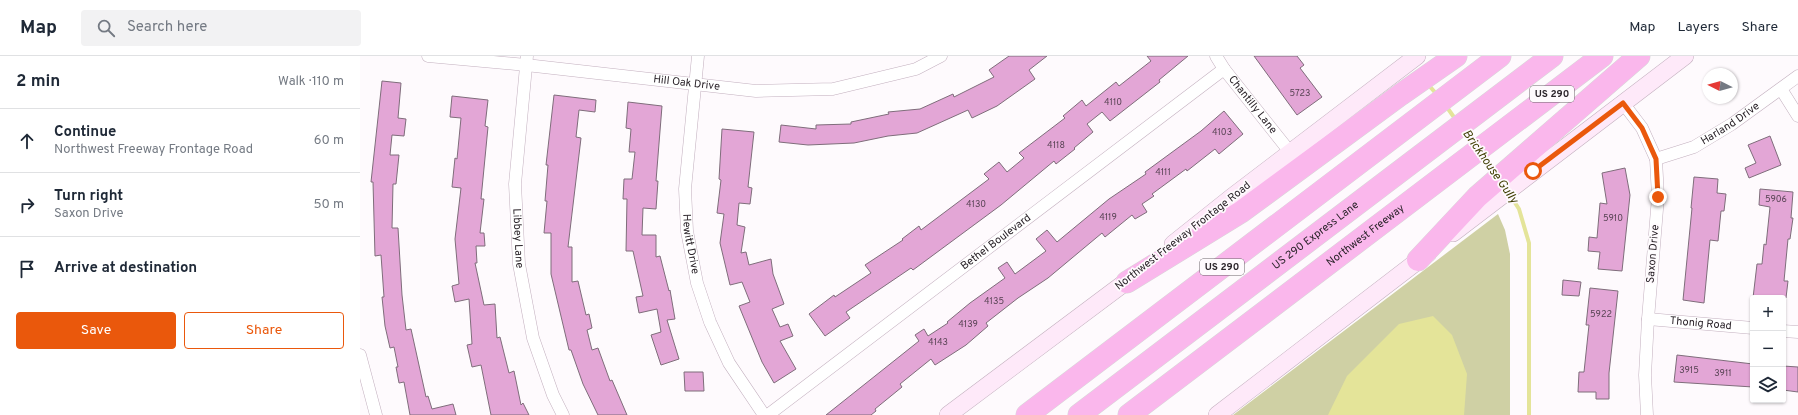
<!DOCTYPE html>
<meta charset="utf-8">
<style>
body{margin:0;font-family:Overpass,sans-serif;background:#f2f2f3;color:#1f2937}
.controls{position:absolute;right:12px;bottom:12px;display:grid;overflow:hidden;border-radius:4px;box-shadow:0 1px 3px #0004}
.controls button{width:36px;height:36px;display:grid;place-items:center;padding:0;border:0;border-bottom:1px solid #e0e1e3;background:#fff;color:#1f2937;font:20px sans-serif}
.compass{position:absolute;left:1342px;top:12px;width:36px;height:36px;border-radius:50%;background:#fff;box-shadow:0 1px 3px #0004;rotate:276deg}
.stop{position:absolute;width:12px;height:12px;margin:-9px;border:3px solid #ea580c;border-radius:50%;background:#fff}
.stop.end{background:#ea580c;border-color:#fff;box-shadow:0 1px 4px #0008}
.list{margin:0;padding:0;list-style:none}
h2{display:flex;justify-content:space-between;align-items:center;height:52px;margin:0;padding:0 16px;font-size:17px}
h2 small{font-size:13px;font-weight:400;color:#747a83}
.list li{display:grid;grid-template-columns:26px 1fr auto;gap:12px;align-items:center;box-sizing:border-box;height:64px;padding:0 16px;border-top:1px solid #e0e1e3}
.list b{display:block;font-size:15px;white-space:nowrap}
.list p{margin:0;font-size:13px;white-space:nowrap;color:#747a83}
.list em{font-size:13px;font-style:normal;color:#747a83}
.actions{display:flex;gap:8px;padding:12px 16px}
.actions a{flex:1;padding:9px 0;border:1px solid #ea580c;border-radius:4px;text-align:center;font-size:14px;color:#ea580c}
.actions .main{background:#ea580c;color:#fff}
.icon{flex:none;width:22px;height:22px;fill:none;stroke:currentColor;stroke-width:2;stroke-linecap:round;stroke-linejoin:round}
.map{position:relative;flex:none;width:1438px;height:359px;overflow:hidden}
header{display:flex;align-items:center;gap:24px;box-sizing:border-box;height:56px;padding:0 20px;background:#fff;border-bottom:1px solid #e0e1e3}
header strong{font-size:19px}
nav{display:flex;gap:22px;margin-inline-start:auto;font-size:14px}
.search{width:280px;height:36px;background:#f2f2f3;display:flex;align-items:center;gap:10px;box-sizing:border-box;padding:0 14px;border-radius:4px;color:#747a83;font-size:15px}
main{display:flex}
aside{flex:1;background:#fff}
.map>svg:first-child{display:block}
.green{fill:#cfd0a4}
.water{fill:#e4e499}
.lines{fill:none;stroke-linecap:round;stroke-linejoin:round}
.stream{stroke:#e4e499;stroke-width:4}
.building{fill:#e3a6d6;stroke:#7f6d7b}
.minor-casing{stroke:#c3b0bf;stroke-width:13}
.secondary-casing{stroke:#c3b0bf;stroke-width:18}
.motorway-casing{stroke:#d9d8d9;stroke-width:23}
.minor{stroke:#fff;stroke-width:12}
.secondary{stroke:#fee9f9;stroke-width:17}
.motorway{stroke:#fab7ec;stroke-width:22}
.route{stroke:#ea580c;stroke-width:5}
.labels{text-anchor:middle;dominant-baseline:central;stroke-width:3.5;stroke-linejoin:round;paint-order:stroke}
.number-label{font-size:9px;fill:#594455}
.shield{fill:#fefafd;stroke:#6a6469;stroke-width:1}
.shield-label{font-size:10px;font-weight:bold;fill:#2b242a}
.street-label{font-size:11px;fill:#2b242a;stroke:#fefafd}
.water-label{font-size:12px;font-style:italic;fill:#3e3c00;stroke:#fefafd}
</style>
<header>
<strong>Map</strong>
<div class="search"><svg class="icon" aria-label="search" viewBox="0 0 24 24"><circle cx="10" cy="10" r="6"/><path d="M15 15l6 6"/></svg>Search here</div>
<nav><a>Map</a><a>Layers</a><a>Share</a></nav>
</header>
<main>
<aside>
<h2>2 min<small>Walk · 110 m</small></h2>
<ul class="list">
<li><svg class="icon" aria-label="ahead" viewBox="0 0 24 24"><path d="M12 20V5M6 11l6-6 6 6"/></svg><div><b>Continue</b><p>Northwest Freeway Frontage Road</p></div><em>60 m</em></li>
<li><svg class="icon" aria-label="right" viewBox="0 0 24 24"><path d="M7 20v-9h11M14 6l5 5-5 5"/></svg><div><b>Turn right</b><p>Saxon Drive</p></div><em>50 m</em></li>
<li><svg class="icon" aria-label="arrive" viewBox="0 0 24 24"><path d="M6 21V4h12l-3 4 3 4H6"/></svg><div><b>Arrive at destination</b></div></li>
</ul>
<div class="actions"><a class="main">Save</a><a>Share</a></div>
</aside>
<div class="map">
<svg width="1438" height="359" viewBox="0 0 1438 359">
<rect width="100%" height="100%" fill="#fefafd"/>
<polygon class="green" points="1138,158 1145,174 1150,198 1150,359 873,359"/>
<polygon class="water" points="1073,260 1092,279 1107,318 1104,359 968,359 987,320 1039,268"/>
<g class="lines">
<g class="stream">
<polyline points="1067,27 1078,40"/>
<polyline points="1086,50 1096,64"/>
<polyline points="1104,74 1115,88"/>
<polyline points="1122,98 1136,117"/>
<polyline points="1150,139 1159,153 1169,187 1169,359"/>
</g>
</g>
<g class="building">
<polygon points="649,0 687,0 669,14 675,23 637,50 612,62 608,54 557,77 528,80 494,87 448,89 419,86 421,69 456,73 456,69 491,68 491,66 529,58 528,56 560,53 593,38 594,41 634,21 629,14"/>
<polygon points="787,0 828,0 799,24 800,26 750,65 742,56 727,68 733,76 714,92 715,93 696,108 694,105 641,149 553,214 551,212 486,256 490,262 465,280 449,258 474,239 475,241 511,217 505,209 543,184 542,183 559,170 561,174 629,123 624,118 639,106 647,116 664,102 659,97 705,62 703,60 722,44 726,50 756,26 759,30 791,5"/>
<polygon points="894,0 937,0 944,9 940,12 962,41 937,59"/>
<polygon points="22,25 41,27 38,62 46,63 44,80 32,79 30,99 39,99 36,128 33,128 32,172 38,172 42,239 46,274 51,273 66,341 68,340 72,353 93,348 96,359 50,359 44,326 39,327 36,311 38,311 34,291 30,292 25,270 22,241 24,241 21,199 15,200 13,126 11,126"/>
<polygon points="194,39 236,44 235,56 219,54 216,81 221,82 208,191 212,191 212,226 218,225 226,259 229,258 232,272 227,274 232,294 238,292 250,325 252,324 267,359 238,359 223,328 211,294 209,294 191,218 191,177 184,177 187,145 185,145 188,109 186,109"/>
<polygon points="92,40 128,44 125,70 128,71 121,143 124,143 120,177 124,177 125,190 116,190 117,207 115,207 124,249 135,248 137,282 140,281 149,317 154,315 161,349 163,347 169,359 131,359 121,309 112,311 107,289 112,288 109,243 95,246 92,230 99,228 95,183 101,132 92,131 95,102 97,103 101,62 90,61"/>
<polygon points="268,46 302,50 296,125 298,125 296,153 283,152 282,179 296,179 296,201 300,200 309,235 310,234 315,263 307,264 319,303 301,309 291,279 301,276 297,253 279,257 276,241 283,240 273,195 266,195 267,143 263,143 264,123 272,123 275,96 269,96 271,73 266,72"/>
<polygon points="864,55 883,78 859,98 855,93 827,115 826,113 792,138 794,140 782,148 787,156 775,163 772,159 745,181 742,177 688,222 658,242 626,267 628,270 606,289 575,309 571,303 540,328 542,331 515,353 516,355 511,359 466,359 559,285 555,279 564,273 568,280 588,267 587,266 610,247 645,222 638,212 647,206 655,218 686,195 676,183 687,174 697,186 749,143 786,118 785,116 841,75"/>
<polygon points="362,73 394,76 388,131 392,132 390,148 379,147 377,169 385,171 381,197 386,196 389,209 411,203 413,218 424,248 412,253 420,271 428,268 433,280 420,285 436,313 414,327 402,306 379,250 390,246 382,226 370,229 360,187 364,158 357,157 361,124 359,123"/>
<polygon points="1410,80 1421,109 1389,122 1385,112 1396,107 1388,89"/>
<polygon points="1265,112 1270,139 1262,215 1238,213 1240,196 1228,195 1229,181 1237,182 1240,147 1247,148 1242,117"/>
<polygon points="1334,121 1358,123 1357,137 1366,138 1364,155 1361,155 1358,185 1350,184 1344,247 1323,244 1332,152 1331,152"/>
<polygon points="1400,133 1433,136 1431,162 1433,162 1430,183 1428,183 1424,225 1428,225 1426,242 1393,242 1397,208 1402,208 1404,188 1406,189 1410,151 1399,149"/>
<polygon points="1203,224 1221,226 1219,240 1202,239"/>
<polygon points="1230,232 1258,235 1249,317 1249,343 1236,343 1236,336 1218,336 1219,316 1224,316 1229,269 1226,269"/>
<polygon points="1317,299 1393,308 1393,331 1314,326"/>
<polygon points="1423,310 1438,311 1438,336 1423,334"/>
<polygon points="324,316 343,316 344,335 325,335"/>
</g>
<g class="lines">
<defs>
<g id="minor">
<path id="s1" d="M68,0L166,9L396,35L473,33L556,13L581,0"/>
<path id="s2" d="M167,0L155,128L159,208L173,282L193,339L203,359"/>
<path id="s3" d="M338,0L325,133L327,175L337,227L350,266L369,307L404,359"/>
<path id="s4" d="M856,0L864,13L930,96"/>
<polyline points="1421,33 1438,60"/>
<polyline points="1263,47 1282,72 1296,103 1298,141 1288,263 1285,319 1287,359"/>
<path id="s5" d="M1296,103L1334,91L1372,68L1438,20"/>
<path id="s6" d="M1288,263L1393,272"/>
<polyline points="1423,275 1438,276"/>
<polyline points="0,299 16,359"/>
<path id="s7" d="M408,359L864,13"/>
</g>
<g id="secondary">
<polyline points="1093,177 1325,0"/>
<polyline points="813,188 872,141 1057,0"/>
<polyline points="588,359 775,219"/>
<polyline points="857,359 1068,197"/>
</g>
<g id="motorway">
<polyline points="1058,204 1117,141 1279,0"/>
<polyline points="767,226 881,156 1040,39 1096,0"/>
<polyline points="667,359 1140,0"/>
<path id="s8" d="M719,359L1192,0"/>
<path id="s9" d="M769,359L1242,0"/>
</g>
</defs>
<use href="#minor" class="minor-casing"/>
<use href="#secondary" class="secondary-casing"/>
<use href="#motorway" class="motorway-casing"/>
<use href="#minor" class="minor"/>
<use href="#secondary" class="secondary"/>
<use href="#motorway" class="motorway"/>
</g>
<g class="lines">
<polyline class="route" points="1173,115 1263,47 1282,72 1296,103 1298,141"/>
</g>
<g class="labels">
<g class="number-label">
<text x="940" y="37">5723</text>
<text x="753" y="46">4110</text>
<text x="862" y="76">4103</text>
<text x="696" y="89">4118</text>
<text x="803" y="116">4111</text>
<text x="1416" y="143">5906</text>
<text x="616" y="148">4130</text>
<text x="748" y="161">4119</text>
<text x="1253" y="162">5910</text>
<text x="634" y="245">4135</text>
<text x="1241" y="258">5922</text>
<text x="608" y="268">4139</text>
<text x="578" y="286">4143</text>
<text x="1329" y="314">3915</text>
<text x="1363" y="317">3911</text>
</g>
<g class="shield">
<rect x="1170" y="30" width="44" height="16" rx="3"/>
<rect x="840" y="203" width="44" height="16" rx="3"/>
</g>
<g class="shield-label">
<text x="1192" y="38">US 290</text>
<text x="862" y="211">US 290</text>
</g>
<g class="street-label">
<text stroke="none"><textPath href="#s1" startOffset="260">Hill Oak Drive</textPath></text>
<text stroke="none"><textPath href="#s4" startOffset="61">Chantilly Lane</textPath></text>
<text stroke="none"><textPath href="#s5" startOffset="83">Harland Drive</textPath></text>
<text stroke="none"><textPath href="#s8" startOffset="297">US 290 Express Lane</textPath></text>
<text stroke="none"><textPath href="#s9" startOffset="297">Northwest Freeway</textPath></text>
<text transform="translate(823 180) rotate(-38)">Northwest Freeway Frontage Road</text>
<text stroke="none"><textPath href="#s2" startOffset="183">Libbey Lane</textPath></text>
<text stroke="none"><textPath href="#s7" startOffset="286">Bethel Boulevard</textPath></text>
<text stroke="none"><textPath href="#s3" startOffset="189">Hewitt Drive</textPath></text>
<text transform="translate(1293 198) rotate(-85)">Saxon Drive</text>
<text stroke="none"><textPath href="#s6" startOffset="53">Thonig Road</textPath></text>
</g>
<g class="water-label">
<text transform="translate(1130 111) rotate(55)">Brickhouse Gully</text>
</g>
</g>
</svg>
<div class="controls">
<button>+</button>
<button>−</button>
<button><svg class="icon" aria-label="layers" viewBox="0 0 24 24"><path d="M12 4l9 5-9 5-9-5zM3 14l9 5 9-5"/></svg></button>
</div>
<svg class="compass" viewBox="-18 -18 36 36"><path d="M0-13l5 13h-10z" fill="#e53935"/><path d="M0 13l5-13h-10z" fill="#747a83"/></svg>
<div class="stop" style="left:1173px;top:115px"></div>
<div class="stop end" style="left:1298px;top:141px"></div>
</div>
</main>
